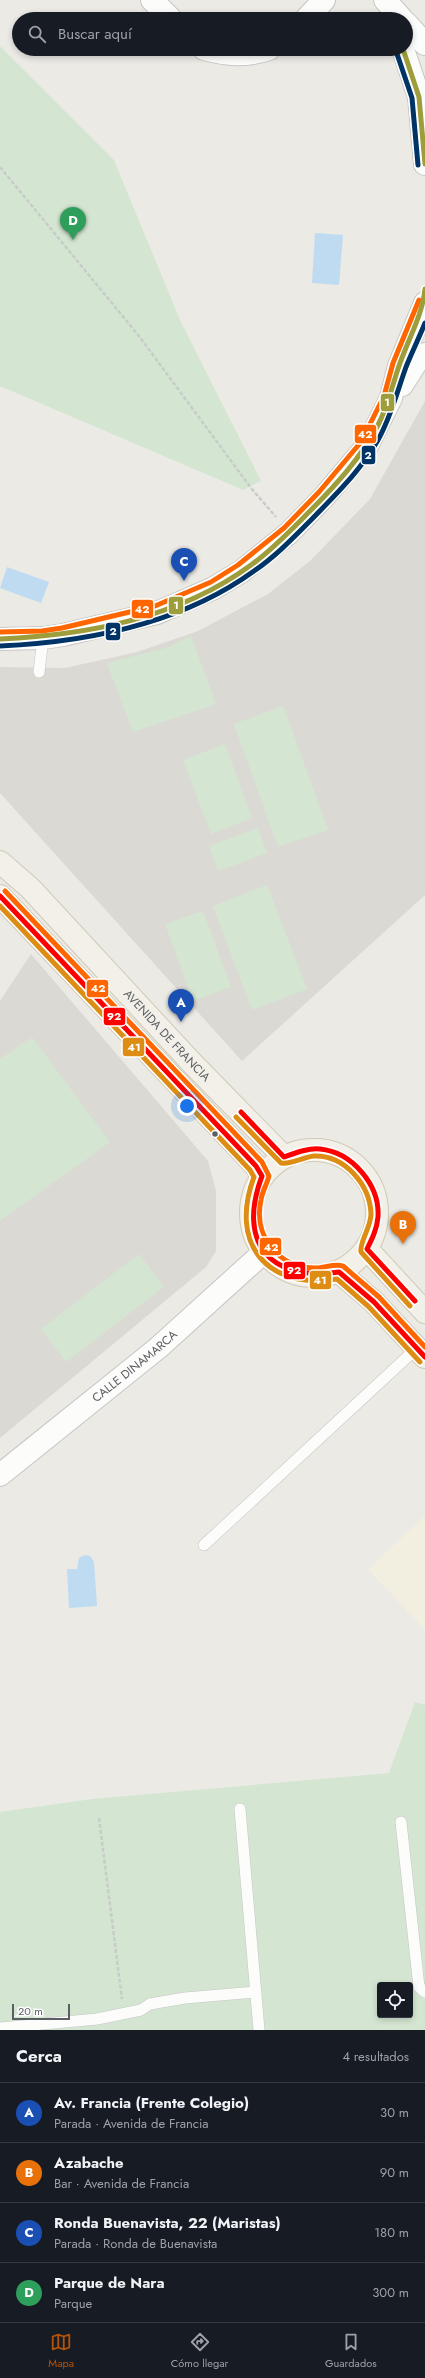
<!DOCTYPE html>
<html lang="es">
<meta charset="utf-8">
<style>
body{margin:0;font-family:Jost,sans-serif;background:#242831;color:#f1f3f6}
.controls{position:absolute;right:12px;bottom:12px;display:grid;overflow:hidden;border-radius:4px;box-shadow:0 2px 6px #0003}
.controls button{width:36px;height:36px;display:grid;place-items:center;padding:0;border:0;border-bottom:1px solid #363941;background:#171b24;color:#f1f3f6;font:20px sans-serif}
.scale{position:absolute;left:12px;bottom:10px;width:58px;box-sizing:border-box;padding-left:4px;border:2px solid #5b5e62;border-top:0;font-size:11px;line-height:14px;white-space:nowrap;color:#5b5e62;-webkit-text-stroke:3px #fff;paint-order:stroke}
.you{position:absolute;left:187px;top:1106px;width:14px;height:14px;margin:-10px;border:3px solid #fff;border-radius:50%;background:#1a73e8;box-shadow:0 0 0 6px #1a73e833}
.badge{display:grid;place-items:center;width:26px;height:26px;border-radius:50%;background:#b45309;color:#fff;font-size:13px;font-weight:700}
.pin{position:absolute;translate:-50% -33px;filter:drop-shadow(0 1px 2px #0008)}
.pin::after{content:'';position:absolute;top:21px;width:14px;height:12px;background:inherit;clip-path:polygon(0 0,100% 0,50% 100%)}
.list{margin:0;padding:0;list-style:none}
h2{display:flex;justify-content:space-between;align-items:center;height:52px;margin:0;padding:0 16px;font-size:17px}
h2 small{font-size:13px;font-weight:400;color:#9ea1a6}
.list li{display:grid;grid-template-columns:26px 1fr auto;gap:12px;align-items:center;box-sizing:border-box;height:60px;padding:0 16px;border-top:1px solid #363941}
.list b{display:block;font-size:15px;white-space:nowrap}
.list p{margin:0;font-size:13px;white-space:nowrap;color:#9ea1a6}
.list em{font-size:13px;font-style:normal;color:#9ea1a6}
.icon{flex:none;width:22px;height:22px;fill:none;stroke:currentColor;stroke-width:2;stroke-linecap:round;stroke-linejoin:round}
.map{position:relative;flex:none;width:425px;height:2030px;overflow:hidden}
.search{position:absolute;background:#171b24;box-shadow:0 2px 6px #0003;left:12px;right:12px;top:12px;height:44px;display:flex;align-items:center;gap:10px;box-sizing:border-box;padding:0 14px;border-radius:22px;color:#9ea1a6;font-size:15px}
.sheet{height:292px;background:#171b24}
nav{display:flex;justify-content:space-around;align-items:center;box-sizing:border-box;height:56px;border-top:1px solid #363941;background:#171b24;font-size:11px;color:#9ea1a6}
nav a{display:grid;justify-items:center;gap:2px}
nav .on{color:#b45309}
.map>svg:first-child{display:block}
.commercial{fill:#f3efe0}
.education{fill:#dbd9d4}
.green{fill:#d4e6d2;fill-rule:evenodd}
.water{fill:#bedbf1}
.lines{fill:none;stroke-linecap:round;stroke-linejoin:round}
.lane-casing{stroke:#c7c6c6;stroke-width:12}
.street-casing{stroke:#c7c6c6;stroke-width:24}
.primary-casing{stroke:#d0cab6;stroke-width:24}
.path{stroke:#c8ccc9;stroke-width:2.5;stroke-dasharray:4 2;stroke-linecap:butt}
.lane{stroke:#fcfcfb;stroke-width:11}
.street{stroke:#fcfcfb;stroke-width:22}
.primary{stroke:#f2f0e8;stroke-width:22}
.bus-1-casing{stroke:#fff;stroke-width:8}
.bus-2-casing{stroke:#fff;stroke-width:8}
.bus-3-casing{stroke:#fff;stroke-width:8}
.bus-4-casing{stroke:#fff;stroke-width:8}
.bus-5-casing{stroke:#fff;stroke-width:8}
.bus-1{stroke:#f00;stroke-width:5}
.bus-2{stroke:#dd8d14;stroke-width:5}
.bus-3{stroke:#f60;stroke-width:5}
.bus-4{stroke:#9d9e3b;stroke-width:5}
.bus-5{stroke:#003466;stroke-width:5}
.bus-dot{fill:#5b5e62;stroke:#fff;stroke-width:1.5}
.labels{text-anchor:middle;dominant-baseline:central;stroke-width:3;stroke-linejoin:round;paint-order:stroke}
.street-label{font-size:12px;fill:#5b5e62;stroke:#fff}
.line-badge{stroke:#fff;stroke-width:1.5}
.badge-label{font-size:11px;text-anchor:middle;font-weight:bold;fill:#fff}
</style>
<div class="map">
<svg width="425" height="2030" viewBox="0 0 425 2030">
<rect width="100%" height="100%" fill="#ebeae5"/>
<polygon class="commercial" points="425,1516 425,1630 368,1569"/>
<g class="education">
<polygon points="425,401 425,895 242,1061 0,793 0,667 65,668 137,652 198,631 268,594 310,561 370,499"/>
<polygon points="31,954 208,1161 216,1191 216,1251 206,1267 0,1438 0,1001"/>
</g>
<g class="green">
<polygon points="0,46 114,160 180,320 261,481 243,490 0,386"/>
<polygon points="191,636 216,704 133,732 107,663 166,648"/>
<polygon points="283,706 328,830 278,847 234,724"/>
<polygon points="225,744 252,818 211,834 183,760"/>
<polygon points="258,828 267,853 218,871 209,846"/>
<polygon points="267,885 307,989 252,1010 213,906"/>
<polygon points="203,911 231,987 193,1001 165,924"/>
<polygon points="32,1037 110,1142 0,1221 0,1059"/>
<polygon points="139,1254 164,1287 66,1362 41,1329"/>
<path d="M415,1702L425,1705V2030H0V1812L92,1799L389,1773ZM380,1985H410V2015H380Z"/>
</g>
<g class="water">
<polygon points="315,233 343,235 339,285 312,283"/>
<polygon points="7,567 49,582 41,603 0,588"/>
<polygon points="85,1555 90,1556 94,1562 97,1606 69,1608 67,1569 77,1569 79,1558"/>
</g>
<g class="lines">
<defs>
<g id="lane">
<polyline points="39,672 43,638"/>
<polyline points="204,1545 417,1348"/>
<polyline points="240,1809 259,2030"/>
<polyline points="401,1822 419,1987 425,1992"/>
<polyline points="0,2028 97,2019 141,2010 150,2004 185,1998 256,1992"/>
</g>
<g id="street">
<polyline points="152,0 171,19"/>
<polyline points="385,0 402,19"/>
<polyline points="306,19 324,0"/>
<polyline points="406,23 425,44"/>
<path d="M204,49C227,55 246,57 269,49"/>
<polyline points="403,49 419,97 425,108"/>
<polyline points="419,97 425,164"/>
<polyline points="402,385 418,360 425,354"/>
<polyline points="0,639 43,638 63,635 157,613 214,588 242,571 289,533 324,497 367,446 391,398 399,366 425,303"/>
<path id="s1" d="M0,1475L158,1348L264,1252"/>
</g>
<g id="primary">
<path id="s2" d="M0,862L30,888L192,1063L284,1157"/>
<polyline points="0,896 256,1166 262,1176"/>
<circle cx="314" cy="1213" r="63"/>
<polyline points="367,1249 425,1312"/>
<polyline points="339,1272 374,1302 425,1357"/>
</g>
</defs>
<use href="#lane" class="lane-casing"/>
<use href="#street" class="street-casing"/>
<use href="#primary" class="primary-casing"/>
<g class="path">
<polyline points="0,167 139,336 251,488 276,517"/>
<polyline points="99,1818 122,1999"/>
</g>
<use href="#lane" class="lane"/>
<use href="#street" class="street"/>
<use href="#primary" class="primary"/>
<defs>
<g id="bus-1">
<path d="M0,896L256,1166L262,1176C237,1242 269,1282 339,1272L374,1302L425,1357"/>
<path d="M241,1112L284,1157C295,1153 307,1148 320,1149C352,1152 380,1185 378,1217C377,1229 372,1239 367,1249L415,1301"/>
</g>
<g id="bus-2">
<path d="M0,906L250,1170L254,1177C229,1243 266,1290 337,1279L369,1307L420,1362"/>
<path d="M236,1117L281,1163C291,1165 303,1157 314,1156C345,1155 370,1185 371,1214C371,1227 359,1243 361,1252L410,1306"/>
</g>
<g id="bus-3">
<polyline points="0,632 42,631 62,628 155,606 211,582 238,565 284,528 319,492 361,442 384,396 393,363 419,300"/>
<path d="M5,891L262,1162L269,1176C267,1184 262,1192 261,1200C253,1236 278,1268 316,1268C324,1268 335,1263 343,1266L379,1297L425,1347"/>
</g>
<g id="bus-4">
<polyline points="403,49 419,97 425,164"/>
<path d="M0,639C87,635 179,618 251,565C272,550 290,531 309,512C335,486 361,458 378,425C388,406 392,386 399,366C408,339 422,317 425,289"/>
</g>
<g id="bus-5">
<polyline points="396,51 412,98 418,165"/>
<path d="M0,646C89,642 181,624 254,571C276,556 294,537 312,519C336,494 361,470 378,440C391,417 397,392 406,367C412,352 419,338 425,323"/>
</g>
</defs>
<use href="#bus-1" class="bus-1-casing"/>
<use href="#bus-2" class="bus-2-casing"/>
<use href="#bus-3" class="bus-3-casing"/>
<use href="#bus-4" class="bus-4-casing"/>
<use href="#bus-5" class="bus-5-casing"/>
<use href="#bus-1" class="bus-1"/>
<use href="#bus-2" class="bus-2"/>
<use href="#bus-3" class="bus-3"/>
<use href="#bus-4" class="bus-4"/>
<use href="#bus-5" class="bus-5"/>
</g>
<circle class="bus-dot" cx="215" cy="1134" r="3.5"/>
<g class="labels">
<g class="street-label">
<text stroke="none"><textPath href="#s2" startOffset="241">AVENIDA DE FRANCIA</textPath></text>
<text stroke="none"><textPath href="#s1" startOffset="173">CALLE DINAMARCA</textPath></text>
</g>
</g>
<g class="line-badge">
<rect x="380" y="393" width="15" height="19" rx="4" fill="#9d9e3b"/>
<rect x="354" y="424" width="23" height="20" rx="4" fill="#f60"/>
<rect x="361" y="445" width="15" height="20" rx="4" fill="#003466"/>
<rect x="168" y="596" width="16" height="19" rx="4" fill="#9d9e3b"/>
<rect x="131" y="599" width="23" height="20" rx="4" fill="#f60"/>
<rect x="105" y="622" width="16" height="19" rx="4" fill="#003466"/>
<rect x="86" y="979" width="23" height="19" rx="4" fill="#f60"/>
<rect x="103" y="1007" width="23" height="19" rx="4" fill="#f00"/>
<rect x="122" y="1037" width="23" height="20" rx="4" fill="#dd8d14"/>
<rect x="259" y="1237" width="23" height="19" rx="4" fill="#f60"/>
<rect x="283" y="1261" width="23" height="19" rx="4" fill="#f00"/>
<rect x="309" y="1270" width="23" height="20" rx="4" fill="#dd8d14"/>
</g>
<g class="badge-label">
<text x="387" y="406">1</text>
<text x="365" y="438">42</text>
<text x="368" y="459">2</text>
<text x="176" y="609">1</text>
<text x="142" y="613">42</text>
<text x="113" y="635">2</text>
<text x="98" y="992">42</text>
<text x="114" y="1020">92</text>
<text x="134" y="1051">41</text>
<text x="271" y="1251">42</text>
<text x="294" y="1274">92</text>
<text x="320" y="1284">41</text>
</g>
</svg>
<div class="controls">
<button><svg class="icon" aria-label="locate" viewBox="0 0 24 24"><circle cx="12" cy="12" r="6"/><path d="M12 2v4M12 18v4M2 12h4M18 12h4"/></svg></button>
</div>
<div class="scale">20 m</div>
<div class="you"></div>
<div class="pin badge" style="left:181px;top:1022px;background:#1a4fb4">A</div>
<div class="pin badge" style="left:403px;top:1244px;background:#e8710a">B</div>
<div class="pin badge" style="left:184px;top:581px;background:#1a4fb4">C</div>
<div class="pin badge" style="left:73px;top:240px;background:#2e9e5b">D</div>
<div class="search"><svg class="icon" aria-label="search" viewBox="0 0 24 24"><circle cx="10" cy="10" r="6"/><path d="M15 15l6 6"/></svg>Buscar aquí</div>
</div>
<section class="sheet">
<h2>Cerca<small>4 resultados</small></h2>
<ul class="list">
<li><span class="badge" style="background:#1a4fb4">A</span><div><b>Av. Francia (Frente Colegio)</b><p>Parada · Avenida de Francia</p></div><em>30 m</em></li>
<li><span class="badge" style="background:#e8710a">B</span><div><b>Azabache</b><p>Bar · Avenida de Francia</p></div><em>90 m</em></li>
<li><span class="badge" style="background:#1a4fb4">C</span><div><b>Ronda Buenavista, 22 (Maristas)</b><p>Parada · Ronda de Buenavista</p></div><em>180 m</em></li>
<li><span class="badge" style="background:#2e9e5b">D</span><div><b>Parque de Nara</b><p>Parque</p></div><em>300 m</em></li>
</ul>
</section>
<nav>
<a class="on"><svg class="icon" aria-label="map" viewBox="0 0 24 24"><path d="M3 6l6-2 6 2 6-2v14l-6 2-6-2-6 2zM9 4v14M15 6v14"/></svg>Mapa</a>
<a><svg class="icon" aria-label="directions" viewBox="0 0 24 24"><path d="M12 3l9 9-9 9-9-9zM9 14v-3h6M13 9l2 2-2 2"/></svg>Cómo llegar</a>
<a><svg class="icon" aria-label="saved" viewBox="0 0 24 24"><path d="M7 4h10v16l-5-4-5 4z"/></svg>Guardados</a>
</nav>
